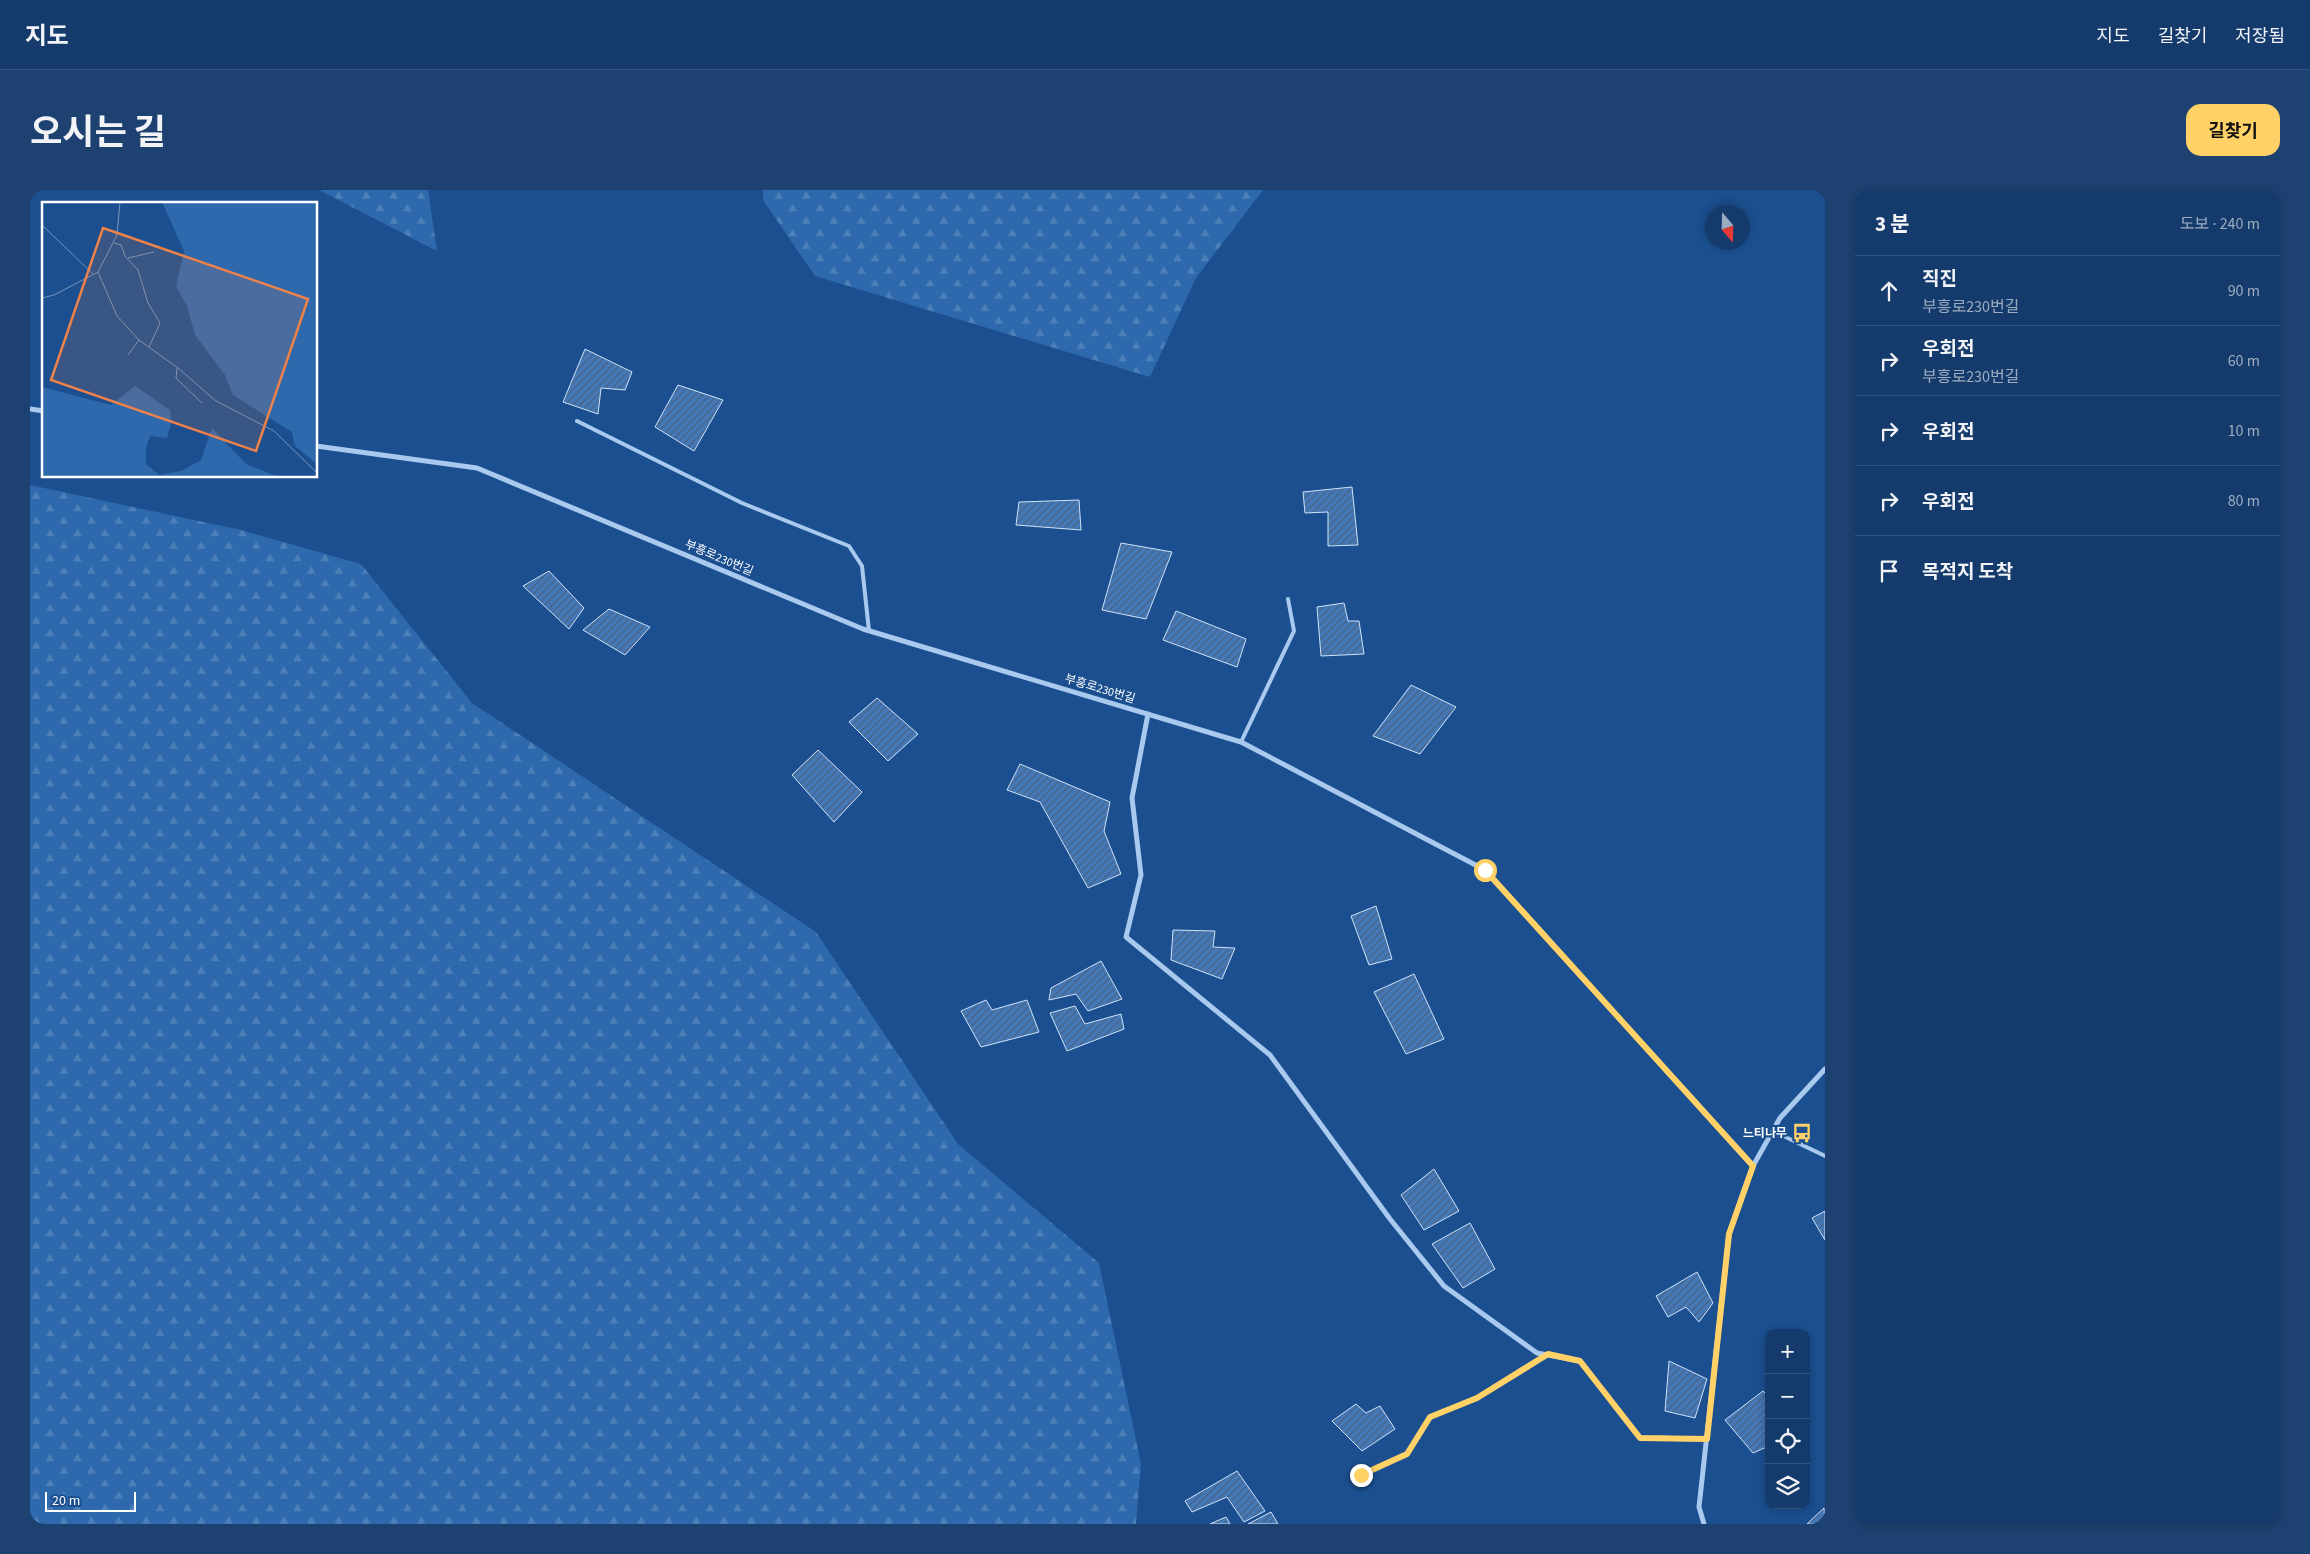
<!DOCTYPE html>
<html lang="ko">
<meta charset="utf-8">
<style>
body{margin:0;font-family:"Source Sans 3","Noto Sans KR",sans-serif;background:#1d4271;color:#f1f3f6}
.controls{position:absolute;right:15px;bottom:15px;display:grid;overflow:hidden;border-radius:10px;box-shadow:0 2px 8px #0003}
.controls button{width:45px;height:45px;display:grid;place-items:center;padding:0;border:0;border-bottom:1px solid #33557e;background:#143b6b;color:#f1f3f6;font:25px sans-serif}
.compass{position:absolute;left:1675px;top:15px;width:45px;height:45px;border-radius:50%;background:#143b6b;box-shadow:0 2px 8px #0003;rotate:161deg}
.scale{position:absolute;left:15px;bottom:12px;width:91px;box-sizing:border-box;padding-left:5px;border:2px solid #fff;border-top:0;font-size:14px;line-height:18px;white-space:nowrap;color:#fff;-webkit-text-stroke:4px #1b4f8f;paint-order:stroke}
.stop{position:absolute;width:15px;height:15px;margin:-11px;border:4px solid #ffd166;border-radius:50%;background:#fff}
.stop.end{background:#ffd166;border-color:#fff;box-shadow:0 1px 5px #0008}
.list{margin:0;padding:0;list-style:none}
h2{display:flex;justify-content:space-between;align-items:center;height:65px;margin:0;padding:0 20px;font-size:21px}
h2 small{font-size:16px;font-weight:400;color:#9dadc1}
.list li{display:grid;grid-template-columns:32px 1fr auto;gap:15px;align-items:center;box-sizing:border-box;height:70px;padding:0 20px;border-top:1px solid #33557e}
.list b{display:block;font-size:19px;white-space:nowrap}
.list p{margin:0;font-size:16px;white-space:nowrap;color:#9dadc1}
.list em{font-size:16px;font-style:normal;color:#9dadc1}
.icon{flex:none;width:28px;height:28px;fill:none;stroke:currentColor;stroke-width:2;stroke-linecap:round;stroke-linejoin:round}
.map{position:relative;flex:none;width:1795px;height:1334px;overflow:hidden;border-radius:15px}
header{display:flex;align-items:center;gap:30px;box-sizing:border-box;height:70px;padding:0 25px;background:#143b6b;border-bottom:1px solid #33557e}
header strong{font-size:24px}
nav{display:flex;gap:28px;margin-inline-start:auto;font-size:18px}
.intro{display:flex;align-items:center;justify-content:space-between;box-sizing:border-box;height:120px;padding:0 30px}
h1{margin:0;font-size:35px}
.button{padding:12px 22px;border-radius:15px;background:#ffd166;color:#111;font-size:18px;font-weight:700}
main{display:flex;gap:30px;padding:0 30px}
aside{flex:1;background:#143b6b;border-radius:15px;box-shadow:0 2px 8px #0003}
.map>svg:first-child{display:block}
.forest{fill:url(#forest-firs)}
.building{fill:url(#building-hatch);stroke:#cfe3fa}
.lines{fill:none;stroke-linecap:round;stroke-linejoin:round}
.service{stroke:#a9c9ee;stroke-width:4}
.minor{stroke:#a9c9ee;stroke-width:5}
.route{stroke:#ffd166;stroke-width:6}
.labels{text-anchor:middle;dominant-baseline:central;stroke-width:4.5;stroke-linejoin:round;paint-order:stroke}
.street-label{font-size:12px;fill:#fff;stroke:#1b4f8f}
.poi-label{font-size:12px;font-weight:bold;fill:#fff;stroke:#1b4f8f;text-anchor:end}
.inset-road{fill:none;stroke:#7695bc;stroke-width:1}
.view{fill:#ee8249;fill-opacity:0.15;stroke:#ee8249;stroke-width:2.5}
.inset-edge{fill:none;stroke:#fff;stroke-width:2.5}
</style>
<header>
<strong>지도</strong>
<nav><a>지도</a><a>길찾기</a><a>저장됨</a></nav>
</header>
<div class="intro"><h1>오시는 길</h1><a class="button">길찾기</a></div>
<main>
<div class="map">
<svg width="1795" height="1334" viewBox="0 0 1795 1334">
<defs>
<pattern id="forest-firs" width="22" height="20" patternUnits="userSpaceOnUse" patternTransform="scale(1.25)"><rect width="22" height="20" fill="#2e69ad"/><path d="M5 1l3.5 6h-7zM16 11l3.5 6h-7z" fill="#4d80b9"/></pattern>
<pattern id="building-hatch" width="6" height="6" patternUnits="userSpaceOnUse" patternTransform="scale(1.25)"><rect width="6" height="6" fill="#4478b7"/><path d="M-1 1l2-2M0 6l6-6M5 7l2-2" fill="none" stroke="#486282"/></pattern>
</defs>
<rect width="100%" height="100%" fill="#1b4f8f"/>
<g class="forest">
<polygon points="289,0 398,0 407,61"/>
<polygon points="733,0 1233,0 1166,88 1120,187 785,86 733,10"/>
<polygon points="0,295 211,340 331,374 442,513 786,742 928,954 1069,1073 1111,1274 1106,1334 0,1334"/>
</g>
<g class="building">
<polygon points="555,159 602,182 595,200 571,198 568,224 533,212"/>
<polygon points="648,195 693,210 664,261 625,237"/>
<polygon points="1322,297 1328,355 1298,356 1298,322 1275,323 1273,302"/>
<polygon points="1049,310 1051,340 986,335 989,312"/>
<polygon points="1091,353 1142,362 1116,429 1072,420"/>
<polygon points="519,381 554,418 539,439 493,396"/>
<polygon points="1314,413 1318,431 1329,431 1334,464 1291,466 1287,417"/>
<polygon points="579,419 620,437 595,465 553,440"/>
<polygon points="1146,421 1216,449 1207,477 1133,450"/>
<polygon points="1381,495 1426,517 1390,564 1343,546"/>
<polygon points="847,508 888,544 858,571 819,532"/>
<polygon points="788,560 832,602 804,632 762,585"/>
<polygon points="990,574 1080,612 1074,641 1091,684 1058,698 1010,612 977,600"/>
<polygon points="1346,716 1362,769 1339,775 1321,726"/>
<polygon points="1143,740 1185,741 1183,757 1205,758 1192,789 1141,770"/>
<polygon points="1071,771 1092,809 1058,821 1046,804 1019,810 1021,798"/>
<polygon points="1384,784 1414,849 1376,864 1344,802"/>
<polygon points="956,810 962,820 997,810 1009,842 951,857 931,821"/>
<polygon points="1045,816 1055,834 1091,824 1094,839 1037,861 1020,823"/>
<polygon points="1404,979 1429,1021 1394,1040 1371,1005"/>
<polygon points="1795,1021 1795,1050 1782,1028"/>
<polygon points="1440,1033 1465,1079 1433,1098 1402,1054"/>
<polygon points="1667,1082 1683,1113 1669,1132 1656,1117 1638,1127 1626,1106"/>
<polygon points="1639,1171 1677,1189 1665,1228 1635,1221"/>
<polygon points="1733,1201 1739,1207 1739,1256 1723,1263 1695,1230"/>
<polygon points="1326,1214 1336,1223 1350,1216 1365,1239 1332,1261 1302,1231"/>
<polygon points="1207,1281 1235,1321 1214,1332 1197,1307 1162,1322 1155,1311"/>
<polygon points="1794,1318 1795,1334 1777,1334"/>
<polygon points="1241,1322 1248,1334 1218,1334"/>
<polygon points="1196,1327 1200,1334 1180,1334"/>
</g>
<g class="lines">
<g class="service">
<polyline points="547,231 712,313 819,356 832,376 839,441"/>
<polyline points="1211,552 1264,441 1258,409"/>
<polyline points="1743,941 1795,966"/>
<polyline points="1331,1285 1377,1264 1400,1227 1447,1208 1518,1165"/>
</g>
<g class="minor">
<polyline points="0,219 14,221"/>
<polyline points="286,256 447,278 833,439 1211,552 1455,680 1723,976"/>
<polyline points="1118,524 1102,608 1111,685 1096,747 1240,865 1360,1029 1414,1096 1507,1163 1550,1171 1610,1248 1677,1249"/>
<polyline points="1674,1334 1669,1317 1699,1044 1723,976 1750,928 1795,879"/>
</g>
</g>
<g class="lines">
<polyline class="route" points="1331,1285 1377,1264 1400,1227 1447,1208 1518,1164 1550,1171 1610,1248 1677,1249 1699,1044 1723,976 1455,680"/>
</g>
<defs>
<symbol id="bus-bare" viewBox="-9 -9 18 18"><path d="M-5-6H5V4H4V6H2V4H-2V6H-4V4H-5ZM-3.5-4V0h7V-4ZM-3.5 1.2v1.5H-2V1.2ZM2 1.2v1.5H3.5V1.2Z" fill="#ffd166" stroke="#1b4f8f" stroke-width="2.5" paint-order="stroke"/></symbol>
</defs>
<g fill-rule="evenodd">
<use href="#bus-bare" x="1758" y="929" width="28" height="28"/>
</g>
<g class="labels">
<g class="street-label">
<text transform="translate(689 368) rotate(23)">부흥로230번길</text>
<text transform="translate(1070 499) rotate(17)">부흥로230번길</text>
</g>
<g class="poi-label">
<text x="1757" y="943">느티나무</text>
</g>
</g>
<g transform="translate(12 12)">
<rect width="275" height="275" fill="#1b4f8f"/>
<path d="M120,0H275V262L253,244L250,230L191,193L183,173L153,133L145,104L134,84L142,49ZM93,184L128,208L130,219L125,236L108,234L104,246V262L117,273L139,269L159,258L170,226L204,262L237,275H0V185L69,203Z" fill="#2e69ad"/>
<path class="inset-road" d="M0,23L52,73M72,41L79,43L83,54L96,68L106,101L118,121L107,145M86,56L112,50M56,70L75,114L97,138L136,166L174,199L232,229L275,271M0,96L12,93L56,70L75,33L78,0M86,153L97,138M135,166L134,176L160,201"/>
<path class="view" d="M61,26L266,97L214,249L9,178Z"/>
<rect width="275" height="275" class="inset-edge"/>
</g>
</svg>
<div class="controls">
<button>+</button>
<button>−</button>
<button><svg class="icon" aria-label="locate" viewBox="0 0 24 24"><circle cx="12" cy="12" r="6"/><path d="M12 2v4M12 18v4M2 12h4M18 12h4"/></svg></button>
<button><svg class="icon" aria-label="layers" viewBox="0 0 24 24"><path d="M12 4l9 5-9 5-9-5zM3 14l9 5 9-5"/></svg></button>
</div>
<svg class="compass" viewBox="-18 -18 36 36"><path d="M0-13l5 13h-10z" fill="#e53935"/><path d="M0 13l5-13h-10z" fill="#9dadc1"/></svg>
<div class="scale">20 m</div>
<div class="stop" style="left:1455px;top:680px"></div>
<div class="stop end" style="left:1331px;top:1285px"></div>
</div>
<aside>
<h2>3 분<small>도보 · 240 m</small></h2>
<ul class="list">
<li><svg class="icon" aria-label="ahead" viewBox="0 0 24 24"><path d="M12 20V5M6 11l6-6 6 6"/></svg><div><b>직진</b><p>부흥로230번길</p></div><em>90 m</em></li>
<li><svg class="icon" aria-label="right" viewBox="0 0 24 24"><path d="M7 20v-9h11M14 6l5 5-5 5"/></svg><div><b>우회전</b><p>부흥로230번길</p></div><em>60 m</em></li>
<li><svg class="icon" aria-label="right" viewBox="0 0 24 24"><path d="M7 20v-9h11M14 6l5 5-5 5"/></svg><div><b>우회전</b></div><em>10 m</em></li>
<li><svg class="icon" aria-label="right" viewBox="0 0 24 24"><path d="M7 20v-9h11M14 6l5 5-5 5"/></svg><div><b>우회전</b></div><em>80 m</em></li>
<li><svg class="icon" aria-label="arrive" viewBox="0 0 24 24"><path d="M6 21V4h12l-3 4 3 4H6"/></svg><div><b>목적지 도착</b></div></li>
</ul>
</aside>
</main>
